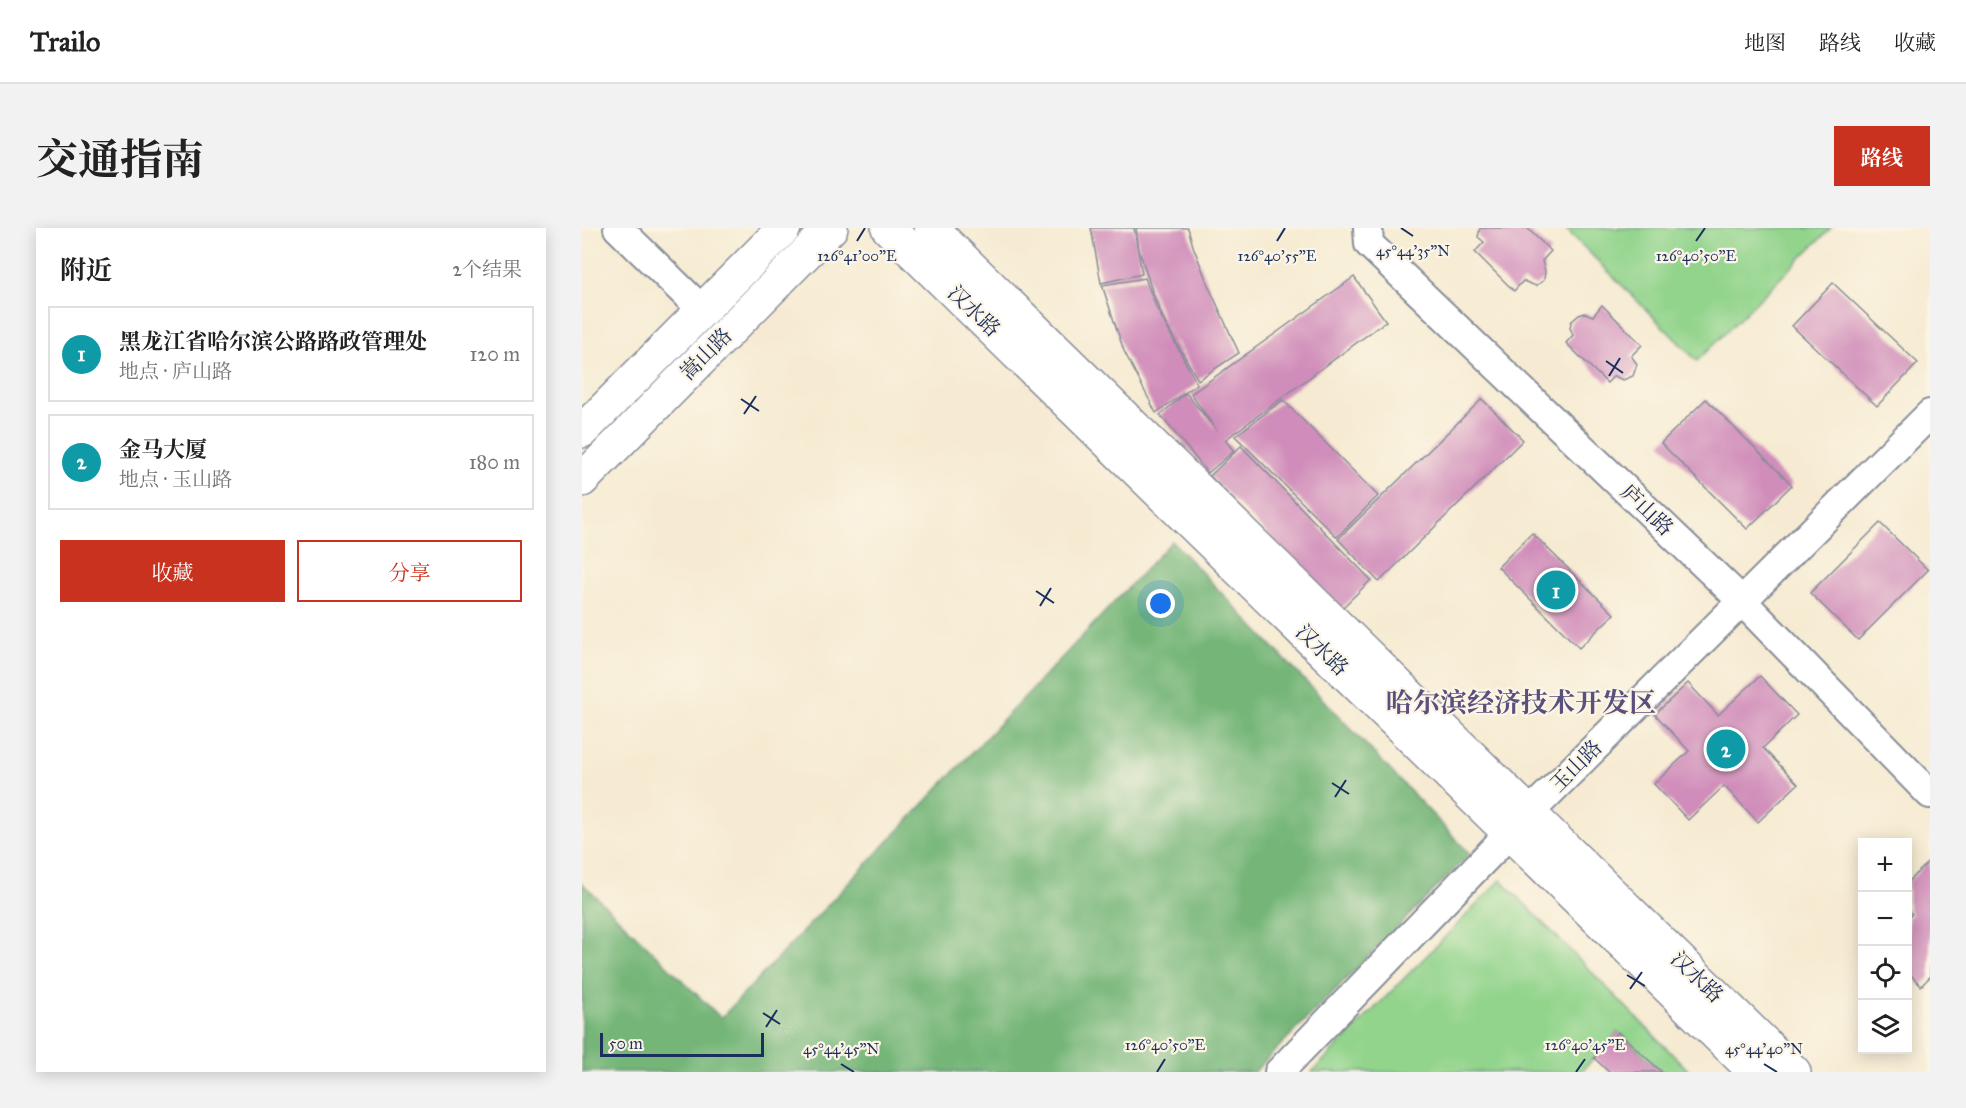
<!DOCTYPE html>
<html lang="zh">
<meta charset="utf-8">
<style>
body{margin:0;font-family:"IM FELL Great Primer","Noto Serif SC",serif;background:#f2f2f2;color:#222}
.controls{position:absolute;right:18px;bottom:18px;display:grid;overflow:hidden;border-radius:0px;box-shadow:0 3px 15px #0003}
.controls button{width:54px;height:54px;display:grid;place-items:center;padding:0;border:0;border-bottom:2px solid #e0e0e0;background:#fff;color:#222;font:30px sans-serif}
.scale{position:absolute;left:18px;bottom:15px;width:164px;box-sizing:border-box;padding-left:6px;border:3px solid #1b2f5e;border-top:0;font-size:16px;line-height:21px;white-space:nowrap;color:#1b2f5e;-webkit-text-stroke:4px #fcf5e5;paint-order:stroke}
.you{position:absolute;left:579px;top:376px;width:21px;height:21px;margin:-15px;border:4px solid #fff;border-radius:50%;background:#1a73e8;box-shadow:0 0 0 9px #1a73e833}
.badge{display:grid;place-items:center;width:39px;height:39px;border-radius:50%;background:#c8321e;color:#fff;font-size:20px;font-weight:700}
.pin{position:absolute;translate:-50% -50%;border:3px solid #fff;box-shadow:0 2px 6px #0006}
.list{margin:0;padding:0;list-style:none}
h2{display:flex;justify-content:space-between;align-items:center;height:78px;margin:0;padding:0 24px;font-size:26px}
h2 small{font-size:20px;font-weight:400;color:#767676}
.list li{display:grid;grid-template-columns:39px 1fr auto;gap:18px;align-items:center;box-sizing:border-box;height:96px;margin:0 12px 12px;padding:0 12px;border:2px solid #e0e0e0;border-radius:0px}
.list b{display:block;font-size:22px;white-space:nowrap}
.list p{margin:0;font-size:20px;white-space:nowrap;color:#767676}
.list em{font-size:20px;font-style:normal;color:#767676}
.actions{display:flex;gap:12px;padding:18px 24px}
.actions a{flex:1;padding:14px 0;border:2px solid #c8321e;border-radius:0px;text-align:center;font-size:21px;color:#c8321e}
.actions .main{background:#c8321e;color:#fff}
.icon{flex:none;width:33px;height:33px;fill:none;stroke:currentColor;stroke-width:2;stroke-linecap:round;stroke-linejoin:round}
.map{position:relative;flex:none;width:1348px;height:844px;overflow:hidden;border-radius:0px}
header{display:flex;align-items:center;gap:36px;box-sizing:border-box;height:84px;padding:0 30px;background:#fff;border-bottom:2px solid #e0e0e0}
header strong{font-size:28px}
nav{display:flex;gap:33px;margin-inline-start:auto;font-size:21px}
.intro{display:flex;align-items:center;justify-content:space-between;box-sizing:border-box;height:144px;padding:0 36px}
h1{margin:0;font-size:42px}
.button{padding:15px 27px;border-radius:0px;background:#c8321e;color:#fff;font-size:21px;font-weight:700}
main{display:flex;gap:36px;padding:0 36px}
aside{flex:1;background:#fff;border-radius:0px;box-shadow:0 3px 15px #0003}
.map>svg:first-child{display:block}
.green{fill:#92d48c;stroke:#568275;stroke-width:1.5}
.forest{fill:#75b678;stroke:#48726b;stroke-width:1.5}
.building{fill:#d08cba}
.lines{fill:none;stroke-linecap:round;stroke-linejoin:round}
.minor-casing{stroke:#888d98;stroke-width:32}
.major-casing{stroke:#888d98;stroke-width:36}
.minor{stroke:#fff;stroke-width:28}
.major{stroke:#fff;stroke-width:33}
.ticks{fill:none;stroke:#1b2f5e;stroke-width:2}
.labels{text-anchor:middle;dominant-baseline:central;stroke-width:4.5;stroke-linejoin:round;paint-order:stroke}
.street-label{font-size:21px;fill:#1b2f5e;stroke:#fcf5e5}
.district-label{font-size:27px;font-weight:bold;fill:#5a507e;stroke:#fcf5e5}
.ticks-label{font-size:15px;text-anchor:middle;fill:#1b2f5e;stroke:#fcf5e5;stroke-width:4.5;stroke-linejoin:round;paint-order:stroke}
</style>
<header>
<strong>Trailo</strong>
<nav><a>地图</a><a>路线</a><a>收藏</a></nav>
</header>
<div class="intro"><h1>交通指南</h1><a class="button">路线</a></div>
<main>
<aside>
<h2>附近<small>2个结果</small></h2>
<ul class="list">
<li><span class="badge" style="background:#0f9aa8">1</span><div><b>黑龙江省哈尔滨公路路政管理处</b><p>地点 · 庐山路</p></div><em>120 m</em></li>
<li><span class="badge" style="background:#0f9aa8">2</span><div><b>金马大厦</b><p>地点 · 玉山路</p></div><em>180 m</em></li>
</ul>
<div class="actions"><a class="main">收藏</a><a>分享</a></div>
</aside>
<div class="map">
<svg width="1348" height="844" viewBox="0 0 1348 844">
<rect width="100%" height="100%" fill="#fcf5e5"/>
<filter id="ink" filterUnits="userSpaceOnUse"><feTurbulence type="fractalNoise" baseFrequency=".0167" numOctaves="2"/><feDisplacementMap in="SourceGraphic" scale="12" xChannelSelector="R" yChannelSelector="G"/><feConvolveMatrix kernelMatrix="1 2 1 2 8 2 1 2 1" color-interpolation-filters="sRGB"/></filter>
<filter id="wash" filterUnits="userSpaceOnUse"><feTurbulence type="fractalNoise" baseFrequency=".008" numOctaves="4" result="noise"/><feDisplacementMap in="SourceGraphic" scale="24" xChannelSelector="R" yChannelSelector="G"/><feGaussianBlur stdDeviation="1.35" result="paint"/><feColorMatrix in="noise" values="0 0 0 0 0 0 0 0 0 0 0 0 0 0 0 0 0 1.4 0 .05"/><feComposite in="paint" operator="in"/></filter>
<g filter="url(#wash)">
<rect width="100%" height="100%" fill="#f6ebd2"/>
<g class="green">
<polygon points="983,0 1249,0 1115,133"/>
<polygon points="919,652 1108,844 1080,844 1036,804 999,844 730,844"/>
</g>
<polygon class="forest" points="590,313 888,626 672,844 0,844 0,655 139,790"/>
<g id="blocks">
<g class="building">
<polygon points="509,0 552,0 560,46 519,55"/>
<polygon points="554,0 606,0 611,18 627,59 657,125 616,152 583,95 570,63 557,22"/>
<polygon points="898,0 945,0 969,23 960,33 963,43 962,52 954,58 941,53 932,63 893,24 902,14 896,9"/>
<polygon points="772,49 804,93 643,212 652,223 626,245 578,187 604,165 635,203 609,166"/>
<polygon points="563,50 575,81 615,156 574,185 542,123 520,57"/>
<polygon points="1251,55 1336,135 1295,178 1210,98"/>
<polygon points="1020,77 1060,117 1049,128 1055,136 1051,148 1041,152 1032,148 1025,155 984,115 991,107 988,100 989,94 997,87 1003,85 1011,88"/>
<polygon points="900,171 941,212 797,354 756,311"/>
<polygon points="1124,171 1210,257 1165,301 1079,215"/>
<polygon points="701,172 796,268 755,309 653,208"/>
<polygon points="659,218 789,352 759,381 628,248"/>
<polygon points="1298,295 1346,342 1276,412 1228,365"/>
<polygon points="950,305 1032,386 997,420 916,339"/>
<polygon points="1178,448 1215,487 1181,520 1216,556 1176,594 1142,558 1106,592 1072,556 1107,523 1073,486 1106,455 1136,487"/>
<polygon points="1348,632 1348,749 1339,758 1326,744 1326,690 1330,686 1326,681 1326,654"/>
<polygon points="1036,804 1080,844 1027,844 1012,830"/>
</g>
</g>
</g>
<g filter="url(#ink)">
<use href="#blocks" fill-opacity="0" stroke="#888d98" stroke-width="1.5"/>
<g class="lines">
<defs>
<g id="minor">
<polyline points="36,0 120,82"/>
<polyline points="786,0 787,16 1159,372 1348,566"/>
<polyline points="697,844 947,585 1348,186"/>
</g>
<g id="major">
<polyline points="306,0 1173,844"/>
<polyline points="349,0 1212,844"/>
<polyline points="0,203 202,0"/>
<polyline points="0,252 249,0"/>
</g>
</defs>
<use href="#minor" class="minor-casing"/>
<use href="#major" class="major-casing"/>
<use href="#minor" class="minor"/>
<use href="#major" class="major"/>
</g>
</g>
<path class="ticks" d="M819,0L831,8M275,13L283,0M695,13L703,0M1114,13L1123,0M1024,133L1041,145M1027,148L1038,130M159,171L177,183M162,186L174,168M454,363L472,375M458,378L469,360M750,555L767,566M753,569L764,552M1045,747L1063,758M1048,761L1060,744M181,785L198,796M184,799L195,782M259,836L272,844M1182,836L1195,844M575,844L583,831M994,844L1003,831"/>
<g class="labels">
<g class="street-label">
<text transform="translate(392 83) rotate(44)">汉水路</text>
<text transform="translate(124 126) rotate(-45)">嵩山路</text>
<text transform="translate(1065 282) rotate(44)">庐山路</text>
<text transform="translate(740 422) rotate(44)">汉水路</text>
<text transform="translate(994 538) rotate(-45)">玉山路</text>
<text transform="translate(1115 749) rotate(44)">汉水路</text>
</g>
<g class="district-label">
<text x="939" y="474">哈尔滨经济技术开发区</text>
</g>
</g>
<g class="ticks-label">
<text x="831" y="28">45°44'35"N</text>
<text x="275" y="33">126°41'00"E</text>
<text x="695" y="33">126°40'55"E</text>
<text x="1114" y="33">126°40'50"E</text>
<text x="583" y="822">126°40'50"E</text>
<text x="1003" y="822">126°40'45"E</text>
<text x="259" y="826">45°44'45"N</text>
<text x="1182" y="826">45°44'40"N</text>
</g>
</svg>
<div class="controls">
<button>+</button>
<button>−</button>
<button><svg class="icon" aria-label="locate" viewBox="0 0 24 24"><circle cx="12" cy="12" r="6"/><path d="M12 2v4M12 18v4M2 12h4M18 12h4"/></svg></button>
<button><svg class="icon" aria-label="layers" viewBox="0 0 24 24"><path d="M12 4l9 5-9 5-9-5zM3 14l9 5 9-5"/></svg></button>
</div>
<div class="scale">50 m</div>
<div class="you"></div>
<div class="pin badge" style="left:974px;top:362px;background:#0f9aa8">1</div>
<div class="pin badge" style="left:1144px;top:521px;background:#0f9aa8">2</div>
</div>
</main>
